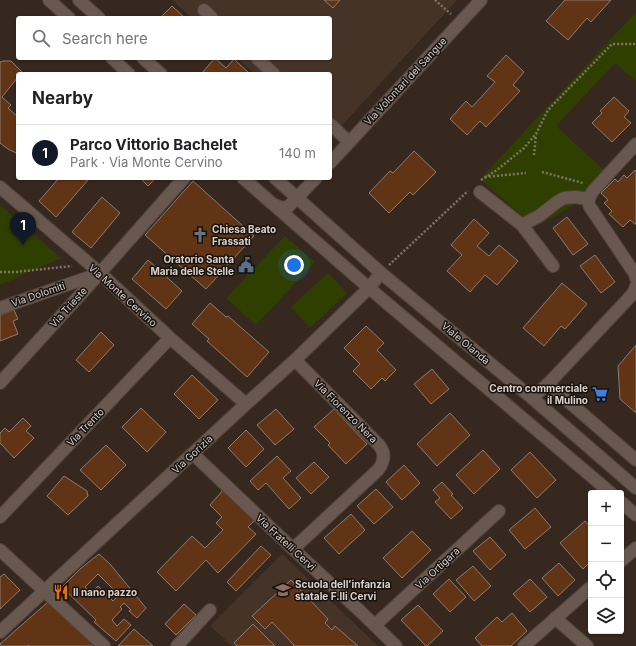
<!DOCTYPE html>
<meta charset="utf-8">
<style>
body{margin:0;font-family:Inter,sans-serif;background:#f2f2f2;color:#202124}
.controls{position:absolute;right:12px;bottom:12px;display:grid;overflow:hidden;border-radius:4px;box-shadow:0 1px 3px #0004}
.controls button{width:36px;height:36px;display:grid;place-items:center;padding:0;border:0;border-bottom:1px solid #e0e0e0;background:#fff;color:#202124;font:20px sans-serif}
.you{position:absolute;left:294px;top:265px;width:14px;height:14px;margin:-10px;border:3px solid #fff;border-radius:50%;background:#1a73e8;box-shadow:0 0 0 6px #1a73e833}
.badge{display:grid;place-items:center;width:26px;height:26px;border-radius:50%;background:#111827;color:#fff;font-size:13px;font-weight:700}
.pin{position:absolute;translate:-50% -33px;filter:drop-shadow(0 1px 2px #0008)}
.pin::after{content:'';position:absolute;top:21px;width:14px;height:12px;background:inherit;clip-path:polygon(0 0,100% 0,50% 100%)}
.list{margin:0;padding:0;list-style:none}
h2{display:flex;justify-content:space-between;align-items:center;height:52px;margin:0;padding:0 16px;font-size:17px}
h2 small{font-size:13px;font-weight:400;color:#757577}
.list li{display:grid;grid-template-columns:26px 1fr auto;gap:12px;align-items:center;box-sizing:border-box;height:56px;padding:0 16px;border-top:1px solid #e0e0e0}
.list b{display:block;font-size:15px;white-space:nowrap}
.list p{margin:0;font-size:13px;white-space:nowrap;color:#757577}
.list em{font-size:13px;font-style:normal;color:#757577}
.icon{flex:none;width:22px;height:22px;fill:none;stroke:currentColor;stroke-width:2;stroke-linecap:round;stroke-linejoin:round}
.map{position:relative;flex:none;width:636px;height:646px;overflow:hidden}
.search{position:absolute;background:#fff;box-shadow:0 1px 3px #0004;left:16px;top:16px;width:316px;height:44px;display:flex;align-items:center;gap:10px;box-sizing:border-box;padding:0 14px;border-radius:4px;color:#757577;font-size:15px}
.panel{position:absolute;background:#fff;box-shadow:0 1px 3px #0004;left:16px;top:72px;width:316px;height:108px;border-radius:4px}
.map>svg:first-child{display:block}
.built{fill:#453327}
.green{fill:#2f3f00}
.building{fill:#613415;stroke:#8d7c72;fill-rule:evenodd}
.lines{fill:none;stroke-linecap:round;stroke-linejoin:round}
.minor-casing{stroke:#4f433c;stroke-width:14}
.path{stroke:#7f736b;stroke-width:2.5;stroke-dasharray:2 2;stroke-linecap:butt}
.minor{stroke:#68584f;stroke-width:12}
.labels{text-anchor:middle;dominant-baseline:central;stroke-width:3;stroke-linejoin:round;paint-order:stroke}
.street-label{font-size:10px;fill:#dcd2cd;stroke:#18120e}
.poi-label{font-size:10px;font-weight:bold;fill:#dcd2cd;stroke:#18120e;text-anchor:start}
</style>
<div class="map">
<svg width="636" height="646" viewBox="0 0 636 646">
<rect width="100%" height="100%" fill="#36281f"/>
<g class="built">
<polygon points="172,0 457,0 333,135 330,133 330,74 255,74 237,58 330,58 330,18 192,18"/>
<polygon points="282,554 378,646 232,646 210,626"/>
</g>
<g class="green">
<polygon points="636,12 636,81 615,63 556,126 608,174 585,199 535,227 480,179"/>
<polygon points="0,205 61,258 0,285"/>
<polygon points="285,236 315,262 256,325 226,298"/>
<polygon points="328,273 347,293 310,328 291,307"/>
</g>
<g class="building">
<polygon points="324,0 340,0 333,8"/>
<polygon points="565,0 611,0 591,22 587,18 568,40 546,21"/>
<polygon points="172,6 185,18 160,18"/>
<polygon points="506,55 524,72 513,85 520,91 486,127 480,121 467,135 450,119 466,101 472,107 495,82 487,76"/>
<polygon points="215,58 226,68 234,59 250,74 201,74"/>
<polygon points="4,61 11,61 22,72 21,74 18,74 18,77 2,97 11,105 8,108 18,117 18,154 8,149 0,143 0,62"/>
<polygon points="614,97 629,111 624,117 631,123 612,142 592,123 602,113 600,111"/>
<polygon points="414,151 436,172 413,195 410,192 389,213 369,193 390,171 393,173"/>
<polygon points="635,170 636,171 636,224 635,224 630,220 623,227 609,214 612,211 604,203 608,200 601,193 615,179 618,182 624,175 627,178"/>
<polygon points="59,178 86,178 88,180 56,217 39,201"/>
<polygon points="140,178 156,178 148,186"/>
<polygon points="193,181 254,236 206,289 145,235"/>
<polygon points="102,197 120,213 91,248 72,232"/>
<polygon points="567,217 588,244 573,255 553,228"/>
<polygon points="474,219 489,233 477,246 489,256 499,245 518,261 497,285 485,275 470,292 447,271 462,255 451,245"/>
<polygon points="595,255 615,282 601,293 580,266"/>
<polygon points="148,260 182,291 166,309 132,279"/>
<polygon points="562,283 587,304 565,329 561,326 544,346 523,328"/>
<polygon points="210,303 226,317 228,316 269,352 247,377 207,341 209,339 192,324"/>
<polygon points="14,310 18,319 13,321 18,334 0,341 0,315"/>
<polygon points="366,326 384,343 377,350 396,370 385,381 382,378 371,389 353,371 360,364 344,348"/>
<polygon points="101,332 114,345 89,372 76,360"/>
<polygon points="636,345 636,413 620,399 618,366"/>
<polygon points="432,369 449,389 431,404 414,384"/>
<polygon points="192,375 218,400 199,419 174,394"/>
<polygon points="141,408 166,432 147,452 122,427"/>
<polygon points="276,409 294,429 275,445 257,425"/>
<polygon points="334,409 367,444 346,464 328,445 330,443 314,427"/>
<polygon points="450,413 470,435 437,466 417,444"/>
<polygon points="23,418 31,426 26,431 34,438 14,458 0,443 0,433 5,428 9,432"/>
<polygon points="246,430 264,449 246,467 228,448"/>
<polygon points="106,445 126,465 101,490 80,470"/>
<polygon points="483,450 500,469 474,494 456,475"/>
<polygon points="530,452 556,480 537,498 511,470"/>
<polygon points="277,456 291,471 283,478 301,498 289,509 266,483 258,490 250,481"/>
<polygon points="314,462 329,477 311,494 296,478"/>
<polygon points="404,465 420,483 402,500 386,482"/>
<polygon points="64,476 87,491 88,496 68,515 47,496"/>
<polygon points="442,482 453,494 451,495 463,508 451,519 435,502 440,498 433,490"/>
<polygon points="225,488 254,521 248,527 256,534 218,573 206,560 176,591 157,572 192,536 205,548 223,530 216,523 222,517 210,505"/>
<polygon points="376,489 393,507 374,524 357,506"/>
<polygon points="535,508 551,527 525,549 509,530"/>
<polygon points="351,514 365,530 339,554 324,538"/>
<polygon points="585,521 591,528 591,561 583,569 560,543"/>
<polygon points="412,531 431,550 402,578 383,558"/>
<polygon points="490,537 506,555 490,570 473,551"/>
<polygon points="261,546 271,555 236,591 227,582"/>
<path d="M99,554L110,564L146,608L137,618L129,611L131,610L124,603L120,607L122,609L112,620L117,626L124,619L131,625L116,641L94,622L96,620L62,587L80,569ZM98,574L119,595L113,601L98,586L91,593L85,587Z"/>
<polygon points="559,563 575,580 558,596 542,578"/>
<polygon points="473,566 491,586 474,601 456,580"/>
<polygon points="4,574 20,590 0,609 0,577"/>
<polygon points="449,579 466,597 450,612 433,594"/>
<polygon points="530,579 547,597 530,612 513,594"/>
<polygon points="291,580 328,619 325,623 332,630 335,626 358,646 293,646 294,645 272,622 265,629 252,616"/>
<polygon points="48,602 98,646 30,646 28,645 27,646 2,646 0,644"/>
<polygon points="184,604 196,615 176,635 165,624"/>
<polygon points="418,605 443,631 427,646 426,646 401,620"/>
<polygon points="512,613 527,631 511,646 482,646 475,638 497,617 502,622"/>
<polygon points="253,624 275,646 237,646 234,643"/>
<polygon points="134,629 153,646 118,646"/>
</g>
<g class="lines">
<defs>
<g id="minor">
<polyline points="49,0 69,18"/>
<polyline points="79,0 99,18"/>
<polyline points="204,10 212,18"/>
<polyline points="112,58 129,74"/>
<polyline points="143,58 161,74"/>
<polyline points="257,58 274,74"/>
<polyline points="330,124 349,142"/>
<path d="M636,144L593,191C589,197 587,201 590,207L635,274L636,278"/>
<polyline points="330,163 481,0"/>
<polyline points="243,178 369,288 611,493"/>
<polyline points="275,178 381,273 532,398 636,488"/>
<polyline points="0,187 100,273 170,338 246,404"/>
<polyline points="480,192 522,225 553,266"/>
<polyline points="275,205 283,208 288,207 316,178"/>
<polyline points="522,225 539,216 557,202 564,198 575,197 589,199"/>
<polyline points="0,308 98,274"/>
<polyline points="0,383 100,273 184,178"/>
<polyline points="548,384 636,460"/>
<polyline points="532,398 548,384 628,299 634,292 636,286"/>
<polyline points="193,454 293,549 360,611 396,646"/>
<polyline points="621,502 636,515"/>
<polyline points="0,517 170,338"/>
<path d="M293,549L378,470C384,462 386,453 379,445L295,360"/>
<polyline points="0,550 104,646"/>
<polyline points="621,561 636,548"/>
<polyline points="555,618 587,646"/>
<polyline points="375,625 499,511"/>
<polyline points="0,632 246,404 295,360 369,288 381,273"/>
<polyline points="177,646 210,610"/>
<polyline points="524,646 591,587"/>
</g>
</defs>
<use href="#minor" class="minor-casing"/>
<g class="path">
<polyline points="435,0 451,14"/>
<polyline points="534,155 536,135"/>
<polyline points="542,172 583,183 584,184"/>
<polyline points="485,177 526,173"/>
<polyline points="481,180 497,170 524,148 536,134 548,110 612,44 636,44"/>
<polyline points="389,265 468,191"/>
<polyline points="0,272 15,272 72,266"/>
</g>
<use href="#minor" class="minor"/>
</g>
<defs>
<symbol id="church-bare" viewBox="-9 -9 18 18"><path d="M-1.2-6h2.4v3.5h3.3v2.4h-3.3V6h-2.4V-.1h-3.3v-2.4h3.3Z" fill="#6b7280" stroke="#18120e" stroke-width="2.5" paint-order="stroke"/></symbol>
<symbol id="civic-bare" viewBox="-9 -9 18 18"><path d="M-.6-6.5H3V-4.5H.6V-3L4-1V1h2V6H-6V1h2V-1L-.6-3ZM-1.2 2.5V6h2.4V2.5Z" fill="#5c6f8a" stroke="#18120e" stroke-width="2.5" paint-order="stroke"/></symbol>
<symbol id="supermarket-bare" viewBox="-9 -9 18 18"><path d="M-6-5.5h2.5l.6 2H6L4.5 2H-2.5L-4.4-4H-6ZM-1.5 3.2a1.3 1.3 0 1 0 .1 0ZM3 3.2a1.3 1.3 0 1 0 .1 0Z" fill="#3f7fe0" stroke="#18120e" stroke-width="2.5" paint-order="stroke"/></symbol>
<symbol id="school-bare" viewBox="-9 -9 18 18"><path d="M0-5L7-2L0 1L-7-2ZM-4 1L0 2.5L4 1V4Q0 6-4 4Z" fill="#8d6e63" stroke="#18120e" stroke-width="2.5" paint-order="stroke"/></symbol>
<symbol id="restaurant-bare" viewBox="-9 -9 18 18"><path d="M-5-6h1v4h1v-4h1v4h1v-4h1v5L-1.5 .5V6h-2V.5L-5-1ZM5-6V6H3V1.5H1.5Q1.5-4 5-6Z" fill="#e8710a" stroke="#18120e" stroke-width="2.5" paint-order="stroke"/></symbol>
</defs>
<g fill-rule="evenodd">
<use href="#church-bare" x="189" y="224" width="22" height="22"/>
<use href="#civic-bare" x="235" y="254" width="22" height="22"/>
<use href="#supermarket-bare" x="589" y="383" width="22" height="22"/>
<use href="#school-bare" x="272" y="579" width="22" height="22"/>
<use href="#restaurant-bare" x="50" y="581" width="22" height="22"/>
</g>
<g class="labels">
<g class="street-label">
<text transform="translate(405 81) rotate(-47)">Via Volontari del Sangue</text>
<text transform="translate(38 294) rotate(-19)">Via Dolomiti</text>
<text transform="translate(123 295) rotate(42)">Via Monte Cervino</text>
<text transform="translate(68 307) rotate(-48)">Via Trieste</text>
<text transform="translate(466 343) rotate(40)">Viale Olanda</text>
<text transform="translate(346 411) rotate(45)">Via Fiorenzo Nera</text>
<text transform="translate(85 427) rotate(-46)">Via Trento</text>
<text transform="translate(192 454) rotate(-43)">Via Gorizia</text>
<text transform="translate(286 542) rotate(43)">Via Fratelli Cervi</text>
<text transform="translate(437 568) rotate(-43)">Via Ortigara</text>
</g>
<g class="poi-label">
<text x="212" y="229">Chiesa Beato<tspan x="212" dy="12">Frassati</tspan></text>
<text x="234" y="259" text-anchor="end">Oratorio Santa<tspan x="234" dy="12">Maria delle Stelle</tspan></text>
<text x="588" y="388" text-anchor="end">Centro commerciale<tspan x="588" dy="12">il Mulino</tspan></text>
<text x="295" y="584">Scuola dell’infanzia<tspan x="295" dy="12">statale F.lli Cervi</tspan></text>
<text x="73" y="592">Il nano pazzo</text>
</g>
</g>
</svg>
<div class="controls">
<button>+</button>
<button>−</button>
<button><svg class="icon" aria-label="locate" viewBox="0 0 24 24"><circle cx="12" cy="12" r="6"/><path d="M12 2v4M12 18v4M2 12h4M18 12h4"/></svg></button>
<button><svg class="icon" aria-label="layers" viewBox="0 0 24 24"><path d="M12 4l9 5-9 5-9-5zM3 14l9 5 9-5"/></svg></button>
</div>
<div class="you"></div>
<div class="pin badge" style="left:23px;top:245px">1</div>
<div class="search"><svg class="icon" aria-label="search" viewBox="0 0 24 24"><circle cx="10" cy="10" r="6"/><path d="M15 15l6 6"/></svg>Search here</div>
<section class="panel">
<h2>Nearby<small></small></h2>
<ul class="list">
<li><span class="badge">1</span><div><b>Parco Vittorio Bachelet</b><p>Park · Via Monte Cervino</p></div><em>140 m</em></li>
</ul>
</section>
</div>
